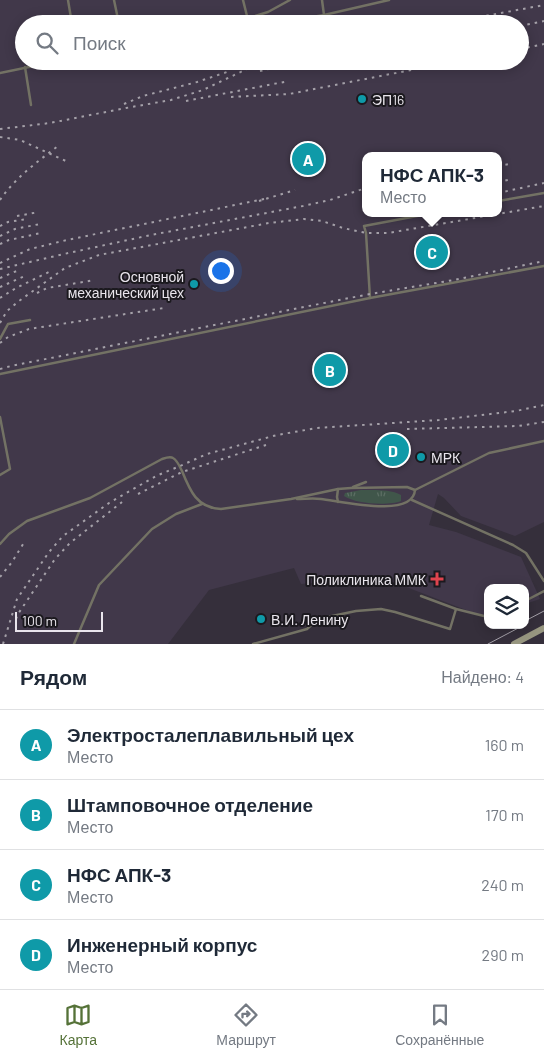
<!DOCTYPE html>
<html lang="ru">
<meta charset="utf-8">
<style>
body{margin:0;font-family:Barlow,sans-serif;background:#f6f6f7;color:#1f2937}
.controls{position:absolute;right:15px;bottom:15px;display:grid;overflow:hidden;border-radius:10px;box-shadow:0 2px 12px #0003}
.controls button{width:45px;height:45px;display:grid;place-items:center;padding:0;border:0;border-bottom:1px solid #e0e1e3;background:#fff;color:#1f2937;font:25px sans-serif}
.scale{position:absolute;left:15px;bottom:12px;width:88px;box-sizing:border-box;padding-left:5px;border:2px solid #e9e5ec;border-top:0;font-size:14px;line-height:18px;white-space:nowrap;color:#e9e5ec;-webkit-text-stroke:4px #1b191e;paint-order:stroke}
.you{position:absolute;left:220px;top:270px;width:18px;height:18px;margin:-12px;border:4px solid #fff;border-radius:50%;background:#1a73e8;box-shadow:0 0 0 8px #1a73e833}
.badge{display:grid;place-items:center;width:32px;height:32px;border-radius:50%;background:#557238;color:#fff;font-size:16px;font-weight:700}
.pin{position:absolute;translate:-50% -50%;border:2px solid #fff;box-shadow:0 1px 5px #0006}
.popup{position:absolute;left:362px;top:152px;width:140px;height:65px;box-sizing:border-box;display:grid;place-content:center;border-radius:10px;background:#fff;filter:drop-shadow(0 1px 4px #0005);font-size:16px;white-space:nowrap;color:#747a83}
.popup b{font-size:19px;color:#1f2937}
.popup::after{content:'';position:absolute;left:50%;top:100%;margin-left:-10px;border:10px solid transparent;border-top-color:#fff}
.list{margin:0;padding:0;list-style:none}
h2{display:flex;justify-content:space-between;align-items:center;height:65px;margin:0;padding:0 20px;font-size:21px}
h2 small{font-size:16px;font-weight:400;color:#747a83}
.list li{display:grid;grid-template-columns:32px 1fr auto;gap:15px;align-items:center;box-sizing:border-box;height:70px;padding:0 20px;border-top:1px solid #e0e1e3}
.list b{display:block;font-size:19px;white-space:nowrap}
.list p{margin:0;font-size:16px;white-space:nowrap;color:#747a83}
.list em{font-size:16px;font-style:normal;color:#747a83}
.icon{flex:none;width:28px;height:28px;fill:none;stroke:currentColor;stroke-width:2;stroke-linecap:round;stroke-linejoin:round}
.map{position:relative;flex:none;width:544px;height:644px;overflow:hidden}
.search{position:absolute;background:#fff;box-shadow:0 2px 12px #0003;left:15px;right:15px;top:15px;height:55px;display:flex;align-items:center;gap:12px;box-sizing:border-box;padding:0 18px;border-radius:28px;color:#747a83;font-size:19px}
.sheet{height:345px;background:#fff}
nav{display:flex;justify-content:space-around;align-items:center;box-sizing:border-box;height:70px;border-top:1px solid #e0e1e3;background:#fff;font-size:14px;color:#747a83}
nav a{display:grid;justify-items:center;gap:2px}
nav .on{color:#557238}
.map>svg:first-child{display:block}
.built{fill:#41384a;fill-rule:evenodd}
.grass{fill:url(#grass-tufts)}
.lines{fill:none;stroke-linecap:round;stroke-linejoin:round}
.lane{stroke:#737264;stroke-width:2.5}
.secondary{stroke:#979680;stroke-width:6}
.tram{stroke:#a5a1a9;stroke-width:1}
.rail{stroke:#a5a1a9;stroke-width:2;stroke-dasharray:2.5 5;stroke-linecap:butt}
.culture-dot{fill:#0f9aa8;stroke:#1b191e;stroke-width:2}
.health-dot{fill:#e0444e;stroke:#1b191e;stroke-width:2}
.labels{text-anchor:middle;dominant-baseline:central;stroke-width:4;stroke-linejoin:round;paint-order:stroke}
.poi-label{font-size:14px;fill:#e9e5ec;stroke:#1b191e;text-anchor:start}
</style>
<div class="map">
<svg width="544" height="644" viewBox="0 0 544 644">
<defs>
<pattern id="grass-tufts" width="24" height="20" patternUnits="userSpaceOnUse" patternTransform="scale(1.25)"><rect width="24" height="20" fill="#40564a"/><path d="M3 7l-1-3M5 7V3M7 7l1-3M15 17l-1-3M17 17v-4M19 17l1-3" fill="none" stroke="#5c6e64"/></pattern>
</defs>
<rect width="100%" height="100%" fill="#352f3b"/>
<path class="built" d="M0,0H544V522L515,536L461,516L444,498L438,494L429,525L456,532L521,557L540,599L525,604V588H488L487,618L380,577L301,584L294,568L209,590L168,644H0ZM24,24H520V61H24ZM366,156H498V213H366Z"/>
<path class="grass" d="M361,490C374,490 390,489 401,495V501C388,506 356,504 344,496L345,493Z"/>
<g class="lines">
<g class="lane">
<polyline points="68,0 72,24"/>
<polyline points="114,0 119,24"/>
<polyline points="243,0 247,16 249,18 250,24"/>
<polyline points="322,0 324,15"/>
<polyline points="249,18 268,12 290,0"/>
<polyline points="271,24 324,15 389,0"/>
<polyline points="25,67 31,105"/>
<polyline points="0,73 58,61"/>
<polyline points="498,201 544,193"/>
<polyline points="370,298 366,233 364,226 433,213"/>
<polyline points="0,339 8,324 30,320"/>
<polyline points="0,374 370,298 544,266"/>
<polyline points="0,417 10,469 0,475"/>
<polyline points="353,487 366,482"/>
<path d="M297,499C305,499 313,498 321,499C340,501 413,519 415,490"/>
<polyline points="412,500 513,545 526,553 544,581"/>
<polyline points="338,502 337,497 338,489"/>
<path d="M0,544L9,534L27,521L90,498L162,459C165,458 170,456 173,458C177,460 180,467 182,471C190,491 197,508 221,509L291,499L338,489L351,488L407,487L415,490L489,453L544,441"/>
<polyline points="421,596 456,609 488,617"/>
<polyline points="525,601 544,591"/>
<polyline points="74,644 99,585 152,529 176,514 202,504"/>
<polyline points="253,644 307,629 318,619 356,611 381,609 395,612 450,629 456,609"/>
</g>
<polyline class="secondary" points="514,644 544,628"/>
<g class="tram">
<polyline points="525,621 544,611"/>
<polyline points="488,644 524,625"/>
</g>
<g class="rail">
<polyline points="442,24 544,5"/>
<polyline points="520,26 544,21"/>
<polyline points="520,49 544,44"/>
<polyline points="260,71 287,65"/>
<polyline points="231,97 289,94 457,61"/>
<polyline points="186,101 289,81"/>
<polyline points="124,104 143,96 197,82 227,72"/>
<polyline points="0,129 50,123 126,108 171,100 203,90 249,68 269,61"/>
<polyline points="0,137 20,140 68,162"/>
<polyline points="444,156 449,154"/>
<polyline points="498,166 510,164"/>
<polyline points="498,182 512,179"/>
<polyline points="498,193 544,183"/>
<path d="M0,200C15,178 37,162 58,146"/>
<polyline points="259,201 295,190"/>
<polyline points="17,216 39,212"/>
<polyline points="0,226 8,222 27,219"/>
<polyline points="0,236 15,229 40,224"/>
<polyline points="0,244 9,240 41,233"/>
<polyline points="0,263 30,249 67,240 264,199"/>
<polyline points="0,269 64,254 151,235 303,206 330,200 366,188"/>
<polyline points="0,278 19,270"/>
<polyline points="0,287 25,276"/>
<polyline points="37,293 47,288 95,280"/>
<polyline points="0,298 16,288 53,270"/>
<polyline points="0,323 7,311 19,301 65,268 99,255 269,223 304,219 322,221 343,228 366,233 388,233 544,206"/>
<polyline points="0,343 8,337 29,329 164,308"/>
<polyline points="0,369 11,366 329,302 370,294 454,280 544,261"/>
<polyline points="407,429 518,426 544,422"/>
<polyline points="138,494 182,472 266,445"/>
<polyline points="0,577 12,562 25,541"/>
<polyline points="16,619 18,614 55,559 70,543 122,502"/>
<polyline points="3,644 17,599 49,552 63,536 109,503 156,476 180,466 207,454 277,435 317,428 439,420 516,411 544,405"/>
</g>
</g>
<g class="culture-dot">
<circle cx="362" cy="99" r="5"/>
<circle cx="194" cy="284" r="5"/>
<circle cx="421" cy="457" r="5"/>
<circle cx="261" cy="619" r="5"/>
</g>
<path class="health-dot" d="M434.5 571.5h5v5h5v5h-5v5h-5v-5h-5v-5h5z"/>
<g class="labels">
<g class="poi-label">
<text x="372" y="99">ЭП16</text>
<text x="184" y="276" text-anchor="end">Основной<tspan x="184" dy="16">механический цех</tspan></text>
<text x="431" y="457">МРК</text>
<text x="426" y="579" text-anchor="end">Поликлиника ММК</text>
<text x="271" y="619">В.И. Ленину</text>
</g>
</g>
</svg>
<div class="controls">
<button><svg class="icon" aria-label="layers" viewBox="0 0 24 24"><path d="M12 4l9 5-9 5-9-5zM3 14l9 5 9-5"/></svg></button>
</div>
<div class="scale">100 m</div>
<div class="you"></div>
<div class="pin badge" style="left:308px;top:159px;background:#0f9aa8">A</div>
<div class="pin badge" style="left:330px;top:370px;background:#0f9aa8">B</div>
<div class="pin badge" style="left:432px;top:252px;background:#0f9aa8">C</div>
<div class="popup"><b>НФС АПК-3</b>Место</div>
<div class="pin badge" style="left:393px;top:450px;background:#0f9aa8">D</div>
<div class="search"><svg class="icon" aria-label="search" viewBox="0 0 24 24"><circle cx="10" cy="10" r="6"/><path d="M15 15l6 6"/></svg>Поиск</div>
</div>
<section class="sheet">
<h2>Рядом<small>Найдено: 4</small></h2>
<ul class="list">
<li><span class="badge" style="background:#0f9aa8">A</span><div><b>Электросталеплавильный цех</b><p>Место</p></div><em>160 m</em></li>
<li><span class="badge" style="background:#0f9aa8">B</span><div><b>Штамповочное отделение</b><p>Место</p></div><em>170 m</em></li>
<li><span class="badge" style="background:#0f9aa8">C</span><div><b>НФС АПК-3</b><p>Место</p></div><em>240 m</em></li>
<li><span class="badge" style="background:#0f9aa8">D</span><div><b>Инженерный корпус</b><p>Место</p></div><em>290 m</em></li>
</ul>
</section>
<nav>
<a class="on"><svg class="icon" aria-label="map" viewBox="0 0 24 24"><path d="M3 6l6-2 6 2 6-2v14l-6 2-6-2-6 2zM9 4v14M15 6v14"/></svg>Карта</a>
<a><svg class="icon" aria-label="directions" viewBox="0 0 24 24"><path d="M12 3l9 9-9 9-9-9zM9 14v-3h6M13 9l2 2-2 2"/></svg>Маршрут</a>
<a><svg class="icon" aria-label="saved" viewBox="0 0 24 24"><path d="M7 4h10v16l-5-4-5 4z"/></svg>Сохранённые</a>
</nav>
